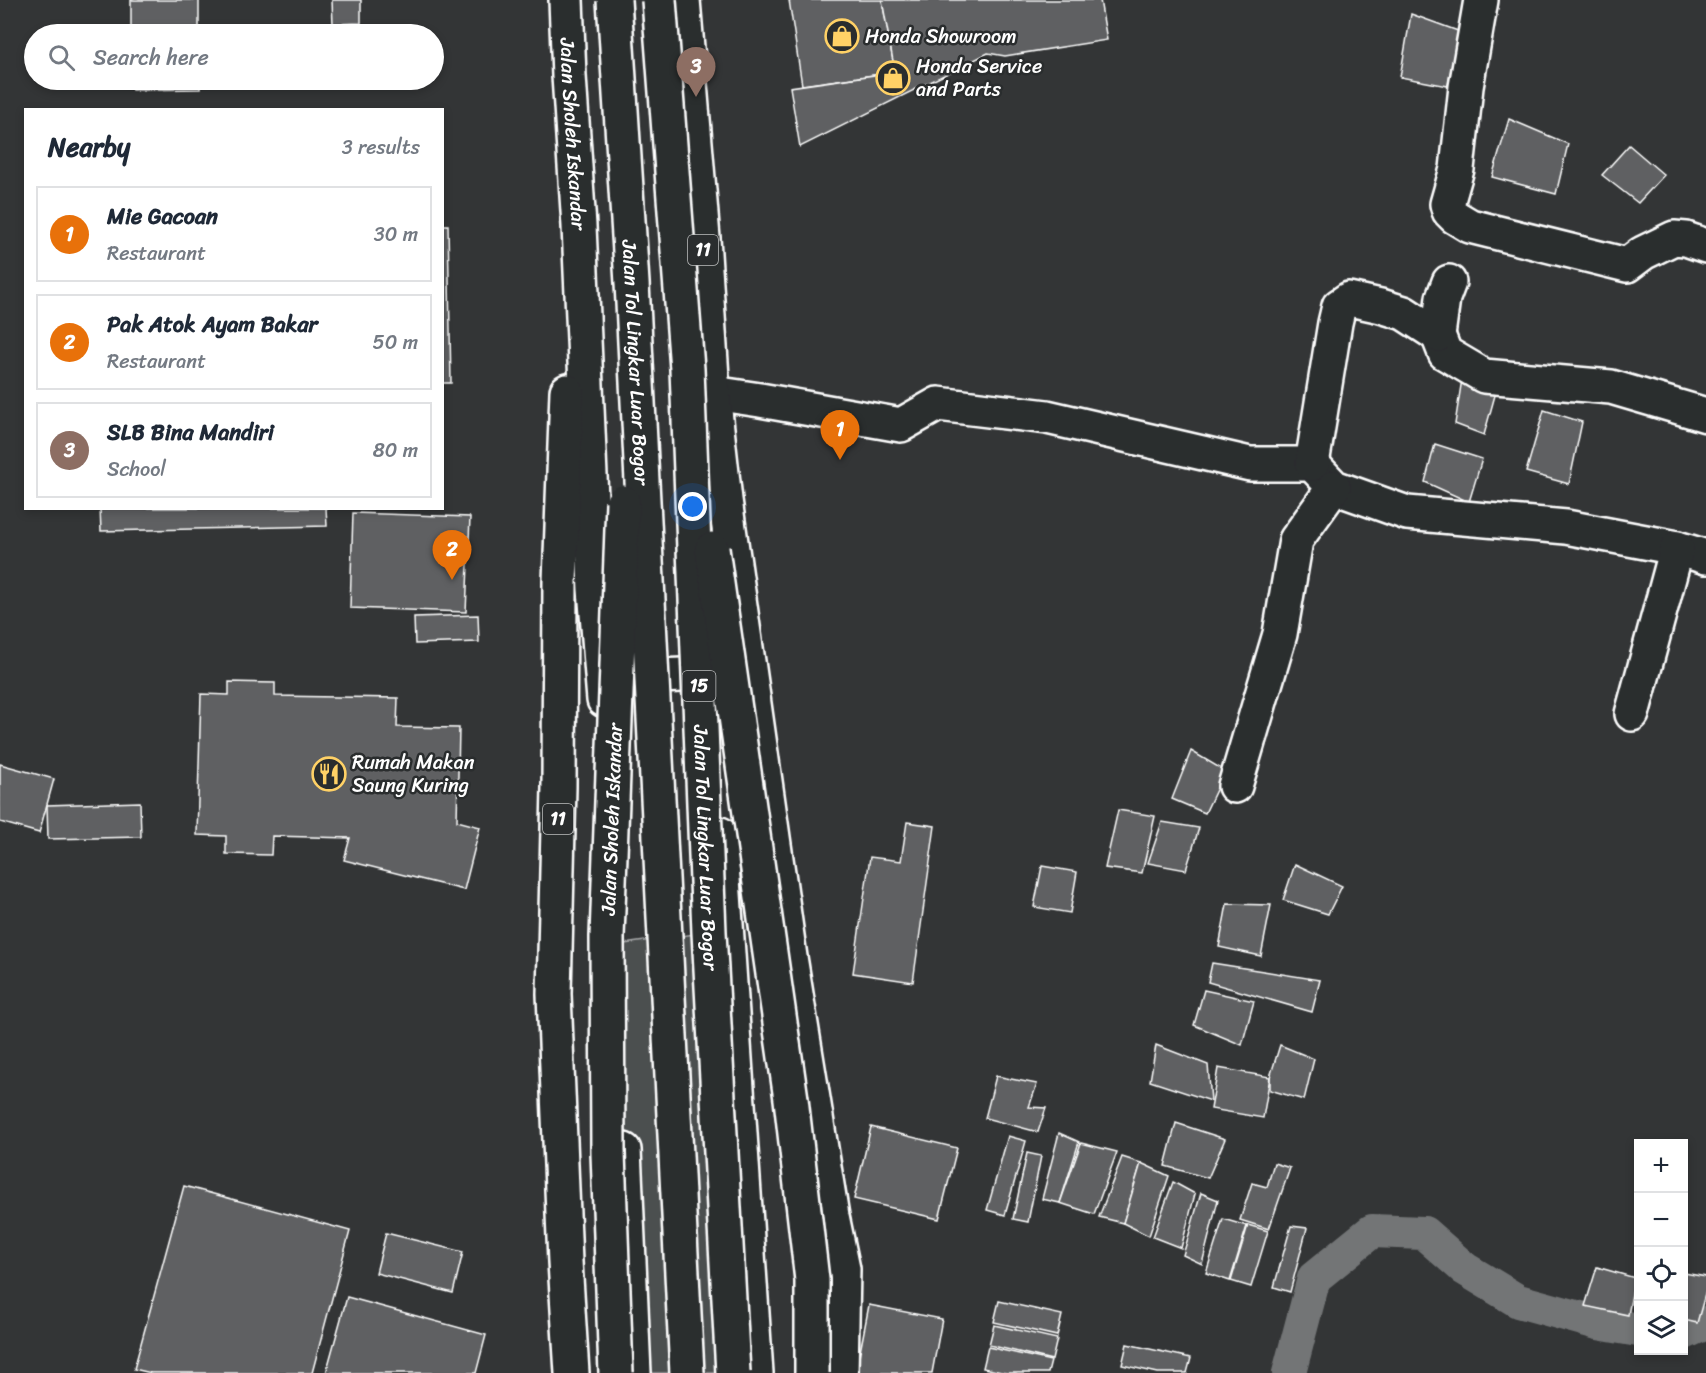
<!DOCTYPE html>
<meta charset="utf-8">
<style>
body{margin:0;font-family:Sriracha,sans-serif;background:#f2f2f3;color:#1f2937}
.controls{position:absolute;right:18px;bottom:18px;display:grid;overflow:hidden;border-radius:0px;box-shadow:0 3px 9px #0003}
.controls button{width:54px;height:54px;display:grid;place-items:center;padding:0;border:0;border-bottom:2px solid #e0e1e3;background:#fff;color:#1f2937;font:30px sans-serif}
.you{position:absolute;left:693px;top:507px;width:21px;height:21px;margin:-15px;border:4px solid #fff;border-radius:50%;background:#1a73e8;box-shadow:0 0 0 9px #1a73e833}
.badge{display:grid;place-items:center;width:39px;height:39px;border-radius:50%;background:#7c3aed;color:#fff;font-size:20px;font-weight:700}
.pin{position:absolute;translate:-50% -50px;filter:drop-shadow(0 2px 3px #0008)}
.pin::after{content:'';position:absolute;top:32px;width:21px;height:18px;background:inherit;clip-path:polygon(0 0,100% 0,50% 100%)}
.list{margin:0;padding:0;list-style:none}
h2{display:flex;justify-content:space-between;align-items:center;height:78px;margin:0;padding:0 24px;font-size:26px}
h2 small{font-size:20px;font-weight:400;color:#747a83}
.list li{display:grid;grid-template-columns:39px 1fr auto;gap:18px;align-items:center;box-sizing:border-box;height:96px;margin:0 12px 12px;padding:0 12px;border:2px solid #e0e1e3;border-radius:0px}
.list b{display:block;font-size:22px;white-space:nowrap}
.list p{margin:0;font-size:20px;white-space:nowrap;color:#747a83}
.list em{font-size:20px;font-style:normal;color:#747a83}
.icon{flex:none;width:33px;height:33px;fill:none;stroke:currentColor;stroke-width:2;stroke-linecap:round;stroke-linejoin:round}
.map{position:relative;flex:none;width:1706px;height:1373px;overflow:hidden}
.search{position:absolute;background:#fff;box-shadow:0 3px 9px #0003;left:24px;top:24px;width:420px;height:66px;display:flex;align-items:center;gap:15px;box-sizing:border-box;padding:0 21px;border-radius:33px;color:#747a83;font-size:22px}
.panel{position:absolute;background:#fff;box-shadow:0 3px 9px #0003;left:24px;top:108px;width:420px;height:402px;border-radius:0px}
.map>svg:first-child{display:block}
.green{fill:#4c4f50;stroke:#a6a7a8;stroke-width:1.5}
.lines{fill:none;stroke-linecap:round;stroke-linejoin:round}
.canal{stroke:#737576;stroke-width:34}
.building{fill:#5f6162;stroke:#fff;stroke-width:1.5}
.minor-casing{stroke:#fff;stroke-width:38}
.highway-casing{stroke:#fff;stroke-width:38}
.minor{stroke:#2a2d2e;stroke-width:33}
.highway{stroke:#2a2d2e;stroke-width:33}
.highway-bridge-casing{stroke:#fff;stroke-width:38;stroke-linecap:butt}
.highway-bridge{stroke:#2a2d2e;stroke-width:33}
.labels{text-anchor:middle;dominant-baseline:central;stroke-width:5;stroke-linejoin:round;paint-order:stroke}
.shield{fill:#2a2d2e;stroke:#bfc0c0;stroke-width:1.5}
.shield-label{font-size:18px;font-weight:bold;fill:#fff}
.poi-label{font-size:20px;fill:#fff;stroke:#2a2d2e;text-anchor:start}
.street-label{font-size:20px;fill:#fff;stroke:#2a2d2e}
</style>
<div class="map">
<svg width="1706" height="1373" viewBox="0 0 1706 1373">
<rect width="100%" height="100%" fill="#333536"/>
<filter id="ink" filterUnits="userSpaceOnUse"><feTurbulence type="fractalNoise" baseFrequency=".0167" numOctaves="2"/><feDisplacementMap in="SourceGraphic" scale="12" xChannelSelector="R" yChannelSelector="G"/><feConvolveMatrix kernelMatrix="1 2 1 2 8 2 1 2 1" color-interpolation-filters="sRGB"/></filter>
<g filter="url(#ink)">
<polygon class="green" points="709,932 733,1373 634,1373 622,1124 617,945"/>
<g class="lines">
<g class="canal">
<polyline points="1684,1333 1706,1323"/>
<polyline points="1289,1373 1314,1278 1372,1231 1424,1233 1465,1269 1518,1301 1598,1323 1638,1330"/>
</g>
</g>
<g class="building">
<rect x="131" y="0" width="68" height="34"/>
<polygon points="332,0 361,0 361,23 333,24"/>
<polygon points="789,0 882,0 895,72 802,85"/>
<polygon points="882,0 1100,0 1107,40 1005,56 988,53 800,147 790,87 895,72"/>
<polygon points="1411,14 1458,31 1448,86 1400,77"/>
<polygon points="131,80 200,80 200,89 132,90"/>
<polygon points="1509,119 1568,144 1556,194 1492,177"/>
<polygon points="1629,145 1664,175 1638,203 1602,175"/>
<polygon points="442,225 448,225 451,383 442,383"/>
<polygon points="1462,379 1497,388 1484,435 1455,424"/>
<polygon points="1544,410 1582,422 1569,484 1526,472"/>
<polygon points="1435,444 1482,459 1469,502 1425,482"/>
<polygon points="100,508 326,508 327,526 101,531"/>
<polygon points="353,513 470,517 466,612 350,608"/>
<polygon points="478,615 479,642 415,644 414,617"/>
<polygon points="229,682 275,683 275,696 398,698 397,727 459,728 457,821 480,827 464,890 344,860 350,838 272,836 271,855 226,854 226,836 197,835 201,694 229,695"/>
<polygon points="1191,751 1225,771 1205,813 1172,799"/>
<polygon points="0,764 54,779 39,833 0,822"/>
<polygon points="140,802 141,837 48,839 47,805"/>
<polygon points="1118,810 1155,816 1142,873 1105,868"/>
<polygon points="907,822 935,826 913,982 853,973 870,857 901,861"/>
<polygon points="1162,822 1199,828 1186,870 1148,863"/>
<polygon points="1295,864 1342,886 1328,914 1283,900"/>
<polygon points="1042,866 1077,872 1070,913 1034,907"/>
<polygon points="1227,904 1271,905 1261,956 1219,947"/>
<polygon points="1212,963 1320,980 1312,1012 1208,982"/>
<polygon points="1204,990 1254,1001 1242,1045 1194,1025"/>
<polygon points="1156,1045 1208,1065 1211,1101 1150,1081"/>
<polygon points="1280,1045 1314,1059 1304,1100 1270,1090 1270,1077"/>
<polygon points="1218,1068 1270,1077 1263,1118 1211,1109"/>
<polygon points="996,1076 1037,1084 1029,1107 1046,1108 1038,1132 985,1118"/>
<polygon points="1176,1123 1225,1139 1208,1178 1165,1166"/>
<polygon points="871,1127 957,1148 939,1219 854,1199"/>
<polygon points="1059,1133 1079,1142 1060,1203 1042,1199"/>
<polygon points="1008,1136 1026,1141 1005,1215 987,1210"/>
<polygon points="1081,1143 1117,1152 1094,1214 1060,1203"/>
<polygon points="1027,1153 1041,1156 1028,1222 1013,1219"/>
<polygon points="1122,1157 1141,1163 1123,1223 1099,1217"/>
<polygon points="1141,1163 1169,1176 1149,1236 1123,1223"/>
<polygon points="1274,1163 1290,1168 1269,1229 1240,1220 1252,1183 1267,1187"/>
<polygon points="1173,1182 1195,1194 1181,1248 1153,1237"/>
<polygon points="184,1186 350,1231 312,1373 151,1373 134,1369"/>
<polygon points="1201,1193 1218,1200 1202,1264 1183,1255"/>
<polygon points="1223,1219 1247,1226 1230,1281 1206,1273"/>
<polygon points="1248,1225 1268,1231 1251,1287 1231,1281"/>
<polygon points="1291,1226 1307,1228 1290,1292 1274,1287"/>
<polygon points="386,1233 463,1252 453,1293 376,1273"/>
<polygon points="1597,1267 1635,1278 1628,1315 1585,1306"/>
<polygon points="1684,1273 1706,1277 1706,1291 1697,1323 1684,1320"/>
<polygon points="347,1297 486,1335 476,1373 326,1373"/>
<polygon points="999,1301 1062,1315 1057,1336 994,1322"/>
<polygon points="869,1305 942,1319 932,1373 856,1373"/>
<polygon points="994,1325 1057,1339 1052,1360 989,1345"/>
<polygon points="1127,1344 1191,1358 1187,1373 1158,1373 1122,1365"/>
<polygon points="988,1347 1051,1361 1048,1373 1006,1373 983,1368"/>
</g>
<g class="lines">
<defs>
<g id="minor">
<polyline points="1481,0 1466,87 1457,169 1447,204 1449,211 1455,217 1470,226 1627,265 1643,253 1674,238 1686,239 1706,246"/>
<polyline points="1438,335 1445,353 1484,376 1611,387 1706,415"/>
<polyline points="713,393 760,400 901,425 938,404 1047,417 1250,464 1312,464 1334,487 1407,513 1566,527 1677,548 1706,557"/>
<polyline points="1312,464 1335,323 1339,306 1349,299 1381,306 1404,313 1438,335 1443,298 1449,282"/>
<polyline points="1632,714 1677,548"/>
<polyline points="1235,786 1280,634 1296,540 1334,487"/>
</g>
<g id="highway">
<path id="s1" d="M566,0L569,76L579,226L595,589L604,700"/>
<polyline points="683,0 703,238 713,393 725,500 790,957 832,1216 843,1269 841,1373"/>
<polyline points="567,391 560,582 559,787 554,994 565,1262 572,1373"/>
<polyline points="603,678 710,674"/>
<polyline points="720,834 756,1373"/>
<polyline points="624,1150 634,1373"/>
</g>
</defs>
<use href="#minor" class="minor-casing"/>
<use href="#highway" class="highway-casing"/>
<use href="#minor" class="minor"/>
<use href="#highway" class="highway"/>
<defs>
<g id="highway-bridge">
<path id="s2" d="M614,0L632,283L687,1373"/>
<path id="s3" d="M659,0L687,369L709,932L733,1373"/>
<polyline points="712,549 791,1099 812,1280 812,1373"/>
<path id="s4" d="M616,1373L608,1153L607,937L623,502"/>
</g>
</defs>
<use href="#highway-bridge" class="highway-bridge-casing"/>
<use href="#highway-bridge" class="highway-bridge"/>
</g>
</g>
<defs>
<symbol id="shop-ring" viewBox="-11 -11 22 22"><circle r="9.5" fill="#2a2d2e" stroke="#ffd166" stroke-width="1.5"/><path d="M-5-2.5h2.3a2.7 3.5 0 0 1 5.4 0H5L5.5 6h-11ZM-1.5-2.5h3a1.5 2.3 0 0 0-3 0Z" fill="#ffd166"/></symbol>
<symbol id="restaurant-ring" viewBox="-11 -11 22 22"><circle r="9.5" fill="#2a2d2e" stroke="#ffd166" stroke-width="1.5"/><path d="M-5-6h1v4h1v-4h1v4h1v-4h1v5L-1.5 .5V6h-2V.5L-5-1ZM5-6V6H3V1.5H1.5Q1.5-4 5-6Z" fill="#ffd166"/></symbol>
</defs>
<g fill-rule="evenodd">
<use href="#shop-ring" x="823" y="17" width="38" height="38"/>
<use href="#shop-ring" x="874" y="59" width="38" height="38"/>
<use href="#restaurant-ring" x="310" y="755" width="38" height="38"/>
</g>
<g class="labels">
<g class="shield">
<rect x="688" y="235" width="30" height="30" rx="4.5"/>
<rect x="682.5" y="671" width="33" height="30" rx="4.5"/>
<rect x="543" y="804" width="30" height="30" rx="4.5"/>
</g>
<g class="shield-label">
<text x="703" y="250">11</text>
<text x="699" y="686">15</text>
<text x="558" y="819">11</text>
</g>
<g class="poi-label">
<text x="865" y="36">Honda Showroom</text>
<text x="916" y="66">Honda Service<tspan x="916" dy="23">and Parts</tspan></text>
<text x="352" y="762">Rumah Makan<tspan x="352" dy="23">Saung Kuring</tspan></text>
</g>
<g class="street-label">
<text stroke="none"><textPath href="#s1" startOffset="134">Jalan Sholeh Iskandar</textPath></text>
<text stroke="none"><textPath href="#s2" startOffset="363">Jalan Tol Lingkar Luar Bogor</textPath></text>
<text stroke="none"><textPath href="#s4" startOffset="554">Jalan Sholeh Iskandar</textPath></text>
<text stroke="none"><textPath href="#s3" startOffset="849">Jalan Tol Lingkar Luar Bogor</textPath></text>
</g>
</g>
</svg>
<div class="controls">
<button>+</button>
<button>−</button>
<button><svg class="icon" aria-label="locate" viewBox="0 0 24 24"><circle cx="12" cy="12" r="6"/><path d="M12 2v4M12 18v4M2 12h4M18 12h4"/></svg></button>
<button><svg class="icon" aria-label="layers" viewBox="0 0 24 24"><path d="M12 4l9 5-9 5-9-5zM3 14l9 5 9-5"/></svg></button>
</div>
<div class="you"></div>
<div class="pin badge" style="left:840px;top:460px;background:#e8710a">1</div>
<div class="pin badge" style="left:452px;top:580px;background:#e8710a">2</div>
<div class="pin badge" style="left:696px;top:97px;background:#8d6e63">3</div>
<div class="search"><svg class="icon" aria-label="search" viewBox="0 0 24 24"><circle cx="10" cy="10" r="6"/><path d="M15 15l6 6"/></svg>Search here</div>
<section class="panel">
<h2>Nearby<small>3 results</small></h2>
<ul class="list">
<li><span class="badge" style="background:#e8710a">1</span><div><b>Mie Gacoan</b><p>Restaurant</p></div><em>30 m</em></li>
<li><span class="badge" style="background:#e8710a">2</span><div><b>Pak Atok Ayam Bakar</b><p>Restaurant</p></div><em>50 m</em></li>
<li><span class="badge" style="background:#8d6e63">3</span><div><b>SLB Bina Mandiri</b><p>School</p></div><em>80 m</em></li>
</ul>
</section>
</div>
